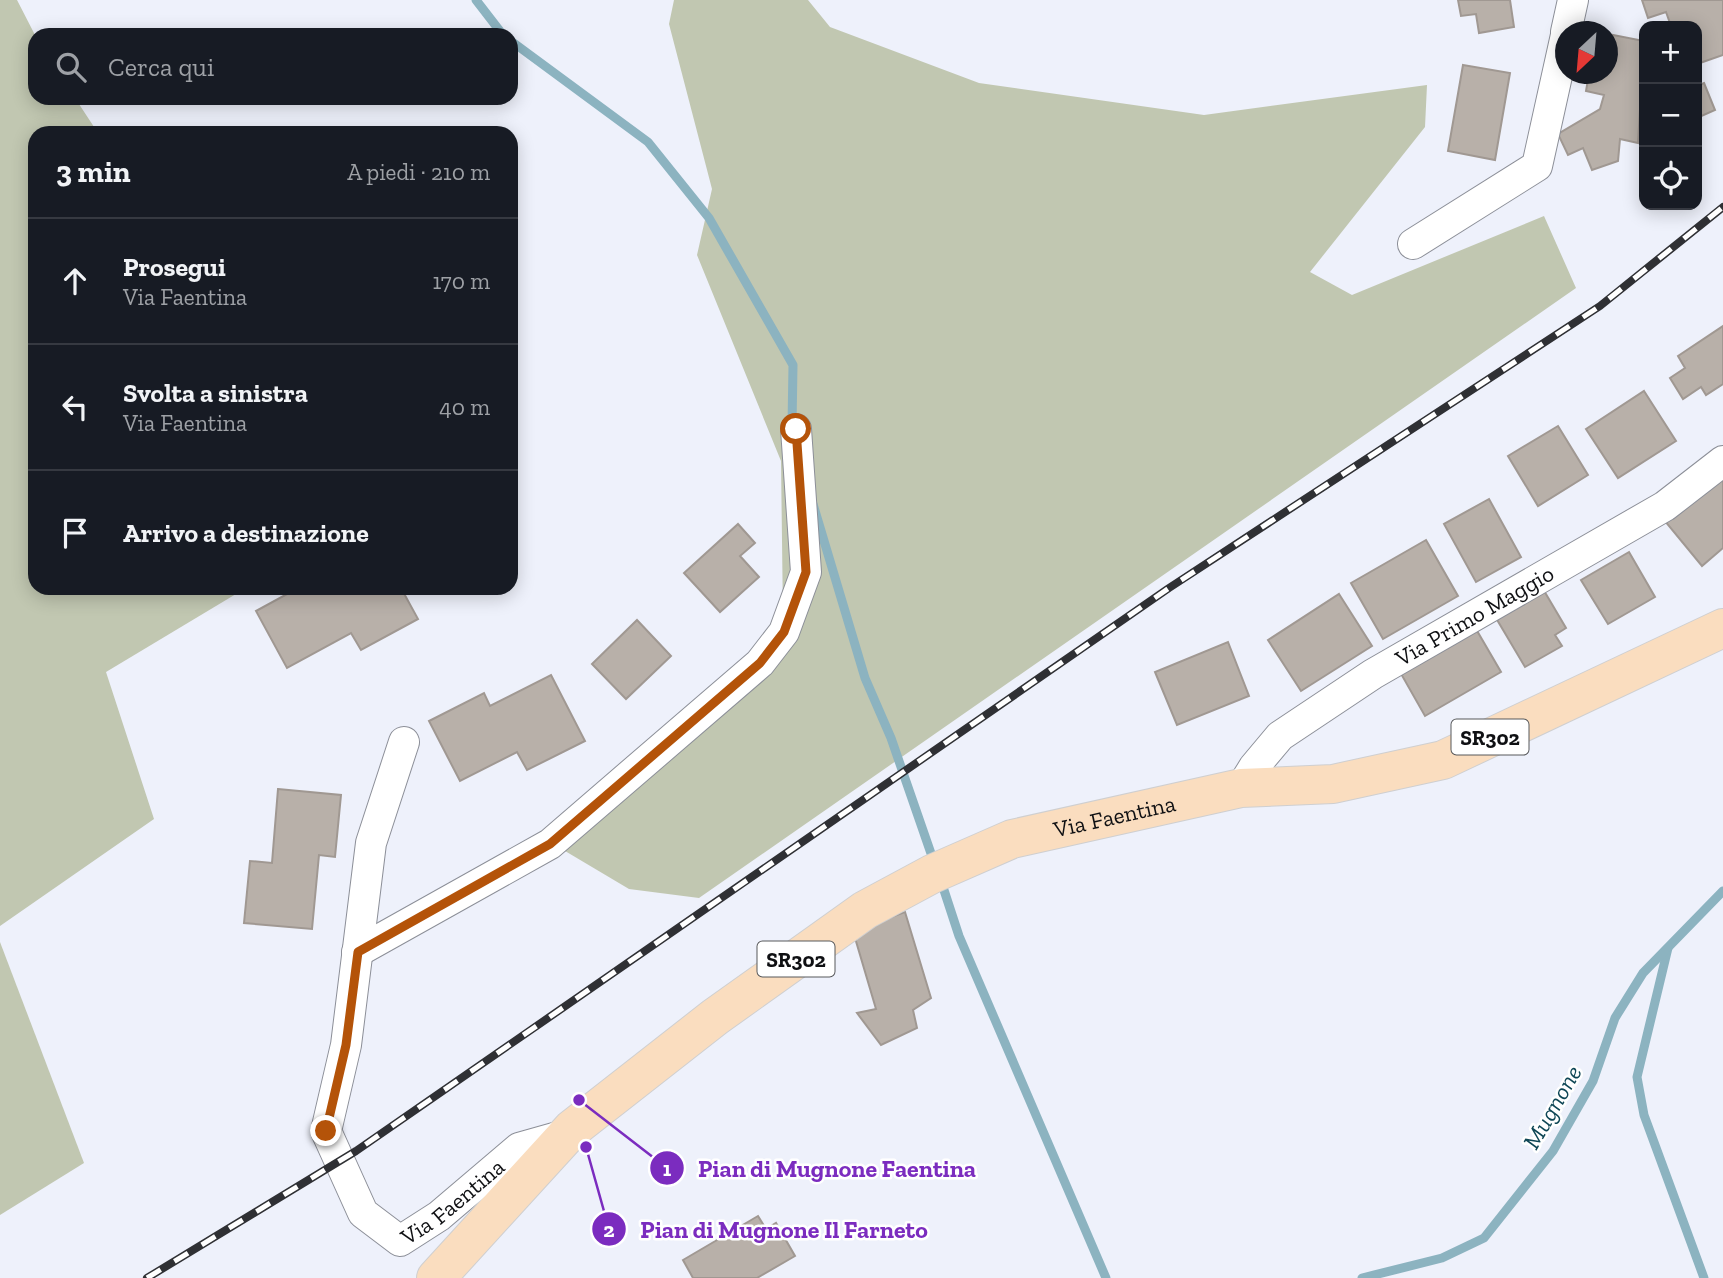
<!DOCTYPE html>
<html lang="it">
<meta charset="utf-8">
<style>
body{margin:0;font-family:"Zilla Slab",serif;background:#242831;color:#f1f3f6}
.controls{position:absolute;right:21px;top:21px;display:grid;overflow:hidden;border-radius:14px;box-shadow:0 4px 18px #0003}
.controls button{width:63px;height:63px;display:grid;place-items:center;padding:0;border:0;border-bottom:2px solid #363941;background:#171b24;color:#f1f3f6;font:35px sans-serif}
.compass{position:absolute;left:1555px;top:21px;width:63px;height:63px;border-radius:50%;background:#171b24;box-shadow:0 4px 18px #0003;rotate:206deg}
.stop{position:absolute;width:21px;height:21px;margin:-16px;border:5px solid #b45309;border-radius:50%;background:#fff}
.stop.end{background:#b45309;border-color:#fff;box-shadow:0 2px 7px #0008}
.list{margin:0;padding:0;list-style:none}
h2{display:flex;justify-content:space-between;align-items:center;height:91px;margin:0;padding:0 28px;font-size:30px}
h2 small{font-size:23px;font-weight:400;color:#9ea1a6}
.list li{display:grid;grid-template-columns:46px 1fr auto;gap:21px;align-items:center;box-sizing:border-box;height:126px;padding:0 28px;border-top:2px solid #363941}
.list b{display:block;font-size:26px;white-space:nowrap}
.list p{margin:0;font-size:23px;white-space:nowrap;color:#9ea1a6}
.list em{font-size:23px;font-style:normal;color:#9ea1a6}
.icon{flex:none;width:38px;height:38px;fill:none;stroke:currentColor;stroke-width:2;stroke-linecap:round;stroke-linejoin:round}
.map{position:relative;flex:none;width:1723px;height:1278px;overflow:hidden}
.search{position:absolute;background:#171b24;box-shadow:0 4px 18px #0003;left:28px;top:28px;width:490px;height:77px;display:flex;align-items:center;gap:18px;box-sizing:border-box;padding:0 24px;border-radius:21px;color:#9ea1a6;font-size:26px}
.panel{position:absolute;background:#171b24;box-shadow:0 4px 18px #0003;left:28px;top:126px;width:490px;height:469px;border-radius:21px}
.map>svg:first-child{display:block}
.green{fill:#c1c7b1}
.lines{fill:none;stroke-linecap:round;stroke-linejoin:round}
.stream{stroke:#8cb3c0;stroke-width:9}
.building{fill:#b8b0a9;stroke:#a09892;stroke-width:2}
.minor-casing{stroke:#8c8f98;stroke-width:32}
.primary-casing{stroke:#cfcfd0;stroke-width:40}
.minor{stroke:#fff;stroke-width:30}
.primary{stroke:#faddbf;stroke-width:38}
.rail-casing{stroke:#2f3034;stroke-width:8}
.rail{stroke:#fff;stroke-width:5;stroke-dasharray:16;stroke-linecap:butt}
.route{stroke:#b45309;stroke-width:9}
.labels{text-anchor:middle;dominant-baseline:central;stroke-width:5;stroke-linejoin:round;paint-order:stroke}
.shield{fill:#fff;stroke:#57585a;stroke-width:2}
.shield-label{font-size:21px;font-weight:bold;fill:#0f1013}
.street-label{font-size:23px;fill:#0f1013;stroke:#fff}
.water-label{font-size:24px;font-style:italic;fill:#0e4655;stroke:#fff}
.leader{fill:none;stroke:#7b2cbf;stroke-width:2.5}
.callout-dot{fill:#7b2cbf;stroke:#fff;stroke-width:2.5}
.mark-label{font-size:21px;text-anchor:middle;font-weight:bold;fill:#fff}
.callout-label{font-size:24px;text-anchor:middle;font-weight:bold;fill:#7b2cbf;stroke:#fff;stroke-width:5;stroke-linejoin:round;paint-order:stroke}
</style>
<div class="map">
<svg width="1723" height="1278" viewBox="0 0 1723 1278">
<rect width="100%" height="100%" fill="#eef1fb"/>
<g class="green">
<polygon points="0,0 17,0 35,35 35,98 75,98 98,133 35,133 35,588 246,588 106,672 154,819 0,926"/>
<polygon points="674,0 808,0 830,27 979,83 1204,115 1427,85 1425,127 1310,272 1352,295 1544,216 1576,288 699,898 629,889 560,848 783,619 781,461 697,255 712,189 669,24"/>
<polygon points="0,942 84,1163 0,1215"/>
</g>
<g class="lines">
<g class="stream">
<polyline points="476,0 503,35"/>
<polyline points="511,41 648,142 709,218 793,365 792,426"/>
<polyline points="813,504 865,678 891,738 935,865"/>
<polyline points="941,881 959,936 1106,1278"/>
<polyline points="1668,948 1637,1077 1644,1115 1704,1278"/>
<polyline points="1362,1278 1442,1258 1484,1238 1553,1151 1593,1081 1615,1018 1643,973 1723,891"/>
</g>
</g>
<g class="building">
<polygon points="1458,0 1510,0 1514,27 1479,33 1476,14 1461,16"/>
<polygon points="1642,0 1723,0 1723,55 1697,64 1697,26 1671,26 1666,12 1648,18"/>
<polygon points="1608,34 1644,41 1638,143 1620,139 1618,161 1592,170 1583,148 1568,155 1558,134 1600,109 1604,95 1586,91 1589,74 1608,74"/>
<polygon points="1463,65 1510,73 1495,160 1448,151"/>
<polygon points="1704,83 1715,110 1697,118 1697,86"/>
<polygon points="1723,326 1723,384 1706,395 1701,387 1683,399 1670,378 1685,368 1678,356"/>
<polygon points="1644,391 1676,441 1618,478 1586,429"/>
<polygon points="1558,426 1588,475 1538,506 1508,456"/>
<polygon points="1723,472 1723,548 1702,566 1664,520"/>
<polygon points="1489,499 1521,557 1476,582 1444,524"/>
<polygon points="738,524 755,543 740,556 759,577 720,612 684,573"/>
<polygon points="1426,540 1458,596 1383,639 1351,583"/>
<polygon points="1629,552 1655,597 1608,624 1581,580"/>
<polygon points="298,588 323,588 326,592 334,588 401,588 418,619 361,650 351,633 287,668 256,611"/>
<polygon points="1543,589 1566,628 1555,635 1562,646 1525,667 1496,618"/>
<polygon points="1339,594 1372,646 1301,691 1268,640"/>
<polygon points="637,620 671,656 626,699 592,664"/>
<polygon points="1476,629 1501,672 1425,716 1400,672"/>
<polygon points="1228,642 1249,696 1177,725 1155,672"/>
<polygon points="551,675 585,741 527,770 517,752 460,781 429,721 484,693 490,706"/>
<polygon points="278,789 341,795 335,857 319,855 312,929 244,923 250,861 272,863"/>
<polygon points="905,912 931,998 913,1010 917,1028 881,1045 857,1013 876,1009 853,931"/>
<polygon points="758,1216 766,1229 776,1223 795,1256 757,1278 693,1278 683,1260"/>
</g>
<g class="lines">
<defs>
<g id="minor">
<polyline points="1566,32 1573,0"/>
<polyline points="1413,244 1537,166 1566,35"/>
<path id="s1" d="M404,742L371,843L346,1045L326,1131L363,1213L400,1241L439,1216L519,1148L565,1135"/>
<path id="s2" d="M1241,788L1254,767L1280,736L1373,674L1665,506L1723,461"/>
<polyline points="357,952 550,844 760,663 784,632 806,572 796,429"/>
</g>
<g id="primary">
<path id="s3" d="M436,1278L572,1129L715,1017L865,910L932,874L1012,839L1241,788L1333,784L1443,760L1723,628"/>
</g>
</defs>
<use href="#minor" class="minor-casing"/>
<use href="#primary" class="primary-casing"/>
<use href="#minor" class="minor"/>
<use href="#primary" class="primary"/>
<defs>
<polyline id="rail" points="147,1278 356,1151 1169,588 1600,306 1723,207"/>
</defs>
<use href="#rail" class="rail-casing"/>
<use href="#rail" class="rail"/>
</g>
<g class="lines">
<polyline class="route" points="326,1131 346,1045 358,952 550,844 760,663 784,632 806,572 796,429"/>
</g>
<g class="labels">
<g class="shield">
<rect x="1451.5" y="719.5" width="77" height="35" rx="5"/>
<rect x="757.5" y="941.5" width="77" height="35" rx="5"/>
</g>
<g class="shield-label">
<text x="1490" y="737">SR302</text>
<text x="796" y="959">SR302</text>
</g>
<g class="street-label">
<text stroke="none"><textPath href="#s2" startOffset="294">Via Primo Maggio</textPath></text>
<text stroke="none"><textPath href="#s3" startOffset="836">Via Faentina</textPath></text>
<text stroke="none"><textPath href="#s1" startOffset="600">Via Faentina</textPath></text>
</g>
<g class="water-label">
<text transform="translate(1552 1107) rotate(-60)">Mugnone</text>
</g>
</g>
<path class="leader" d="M579 1100L667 1168M586 1147L609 1229"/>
<g class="callout-dot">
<circle cx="579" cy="1100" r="7"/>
<circle cx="586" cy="1147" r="7"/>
<circle cx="667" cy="1168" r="18"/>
<circle cx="609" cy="1229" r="18"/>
</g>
<g class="mark-label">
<text x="667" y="1176">1</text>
<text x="609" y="1237">2</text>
</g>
<g class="callout-label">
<text x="837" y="1177">Pian di Mugnone Faentina</text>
<text x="784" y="1238">Pian di Mugnone Il Farneto</text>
</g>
</svg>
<div class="controls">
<button>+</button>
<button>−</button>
<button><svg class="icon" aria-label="locate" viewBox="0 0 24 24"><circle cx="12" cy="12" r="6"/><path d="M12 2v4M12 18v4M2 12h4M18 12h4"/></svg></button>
</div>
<svg class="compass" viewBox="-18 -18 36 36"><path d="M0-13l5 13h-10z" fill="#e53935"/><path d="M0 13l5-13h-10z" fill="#9ea1a6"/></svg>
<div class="stop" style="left:796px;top:429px"></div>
<div class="stop end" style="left:326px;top:1131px"></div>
<div class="search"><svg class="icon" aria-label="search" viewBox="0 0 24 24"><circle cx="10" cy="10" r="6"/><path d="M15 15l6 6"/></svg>Cerca qui</div>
<section class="panel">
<h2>3 min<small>A piedi · 210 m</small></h2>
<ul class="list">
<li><svg class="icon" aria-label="ahead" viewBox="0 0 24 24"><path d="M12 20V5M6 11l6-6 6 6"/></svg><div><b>Prosegui</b><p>Via Faentina</p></div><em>170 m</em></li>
<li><svg class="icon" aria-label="left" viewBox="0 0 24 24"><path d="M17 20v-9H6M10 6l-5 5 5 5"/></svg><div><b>Svolta a sinistra</b><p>Via Faentina</p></div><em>40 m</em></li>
<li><svg class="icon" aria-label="arrive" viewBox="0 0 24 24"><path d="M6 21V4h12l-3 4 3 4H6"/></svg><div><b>Arrivo a destinazione</b></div></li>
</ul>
</section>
</div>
